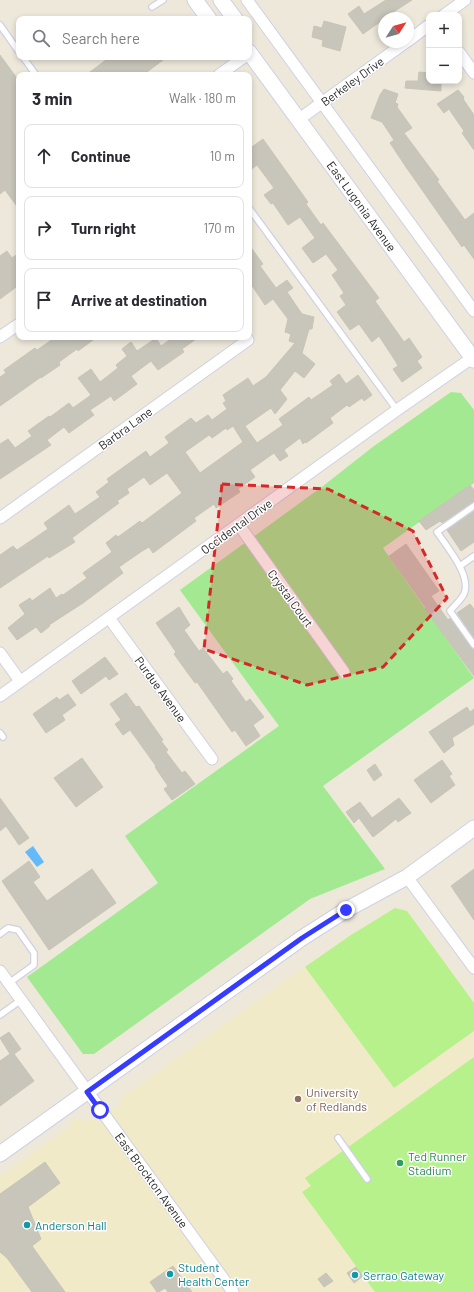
<!DOCTYPE html>
<meta charset="utf-8">
<style>
body{margin:0;font-family:Barlow,sans-serif;background:#f7f7f7;color:#2b2b33}
.controls{position:absolute;right:12px;top:12px;display:grid;overflow:hidden;border-radius:8px;box-shadow:0 2px 6px #0003}
.controls button{width:36px;height:36px;display:grid;place-items:center;padding:0;border:0;border-bottom:1px solid #e1e1e2;background:#fff;color:#2b2b33;font:20px sans-serif}
.compass{position:absolute;left:378px;top:12px;width:36px;height:36px;border-radius:50%;background:#fff;box-shadow:0 2px 6px #0003;rotate:54deg}
.stop{position:absolute;width:12px;height:12px;margin:-9px;border:3px solid #353bff;border-radius:50%;background:#fff}
.stop.end{background:#353bff;border-color:#fff;box-shadow:0 1px 4px #0008}
.list{margin:0;padding:0;list-style:none}
h2{display:flex;justify-content:space-between;align-items:center;height:52px;margin:0;padding:0 16px;font-size:17px}
h2 small{font-size:13px;font-weight:400;color:#7c7c81}
.list li{display:grid;grid-template-columns:26px 1fr auto;gap:12px;align-items:center;box-sizing:border-box;height:64px;margin:0 8px 8px;padding:0 8px;border:1px solid #e1e1e2;border-radius:8px}
.list b{display:block;font-size:15px;white-space:nowrap}
.list em{font-size:13px;font-style:normal;color:#7c7c81}
.icon{flex:none;width:22px;height:22px;fill:none;stroke:currentColor;stroke-width:2;stroke-linecap:round;stroke-linejoin:round}
.map{position:relative;flex:none;width:474px;height:1292px;overflow:hidden}
.search{position:absolute;background:#fff;box-shadow:0 2px 6px #0003;left:16px;top:16px;width:236px;height:44px;display:flex;align-items:center;gap:10px;box-sizing:border-box;padding:0 14px;border-radius:8px;color:#7c7c81;font-size:15px}
.panel{position:absolute;background:#fff;box-shadow:0 2px 6px #0003;left:16px;top:72px;width:236px;height:268px;border-radius:8px}
.map>svg:first-child{display:block}
.education{fill:#f0eac8}
.green{fill:#a2e992}
.pitch{fill:#b7f18c}
.water{fill:#64baf9}
.building{fill:#c8c5ba;stroke:#c9c4b4;fill-rule:evenodd}
.lines{fill:none;stroke-linecap:round;stroke-linejoin:round}
.lane-casing{stroke:#cfd0e4;stroke-width:8}
.street-casing{stroke:#cfd0e4;stroke-width:13}
.secondary-casing{stroke:#cfd0e4;stroke-width:17}
.lane{stroke:#fff;stroke-width:5.5}
.street{stroke:#fff;stroke-width:11}
.secondary{stroke:#fff;stroke-width:15}
.route{stroke:#353bff;stroke-width:5}
.marked{fill:#d62828;fill-opacity:0.2;stroke:#d62828;stroke-width:3;stroke-dasharray:8 5;stroke-linejoin:round}
.education-dot{fill:#8d6e63;stroke:#fff;stroke-width:1.5}
.leisure-dot{fill:#2e9e5b;stroke:#fff;stroke-width:1.5}
.culture-dot{fill:#0f9aa8;stroke:#fff;stroke-width:1.5}
.labels{text-anchor:middle;dominant-baseline:central;stroke-width:3;stroke-linejoin:round;paint-order:stroke}
.street-label{font-size:12px;fill:#2a2a2a;stroke:#fff}
.education-label{font-size:12px;fill:#785e54;stroke:#fff;text-anchor:start}
.leisure-label{font-size:12px;fill:#27864d;stroke:#fff;text-anchor:start}
.culture-label{font-size:12px;fill:#0d838f;stroke:#fff;text-anchor:start}
</style>
<div class="map">
<svg width="474" height="1292" viewBox="0 0 474 1292">
<rect width="100%" height="100%" fill="#ede8da"/>
<polygon class="education" points="395,908 407,910 474,1002 474,1292 0,1292 0,1176 69,1127 70,1123 76,1119 87,1121 121,1105 120,1100 122,1097 304,967 350,935"/>
<polygon class="green" points="451,392 461,393 474,410 474,483 383,548 474,678 323,786 385,869 310,899 94,1054 83,1054 27,977 158,883 125,836 279,726 180,590 323,486 374,446"/>
<g class="pitch">
<polygon points="395,908 407,911 474,1003 474,1031 394,1088 305,967 351,935"/>
<polygon points="474,1057 474,1292 375,1292 302,1192 311,1186 305,1178"/>
</g>
<polygon class="water" points="33,846 44,862 37,867 25,852"/>
<g class="building">
<polygon points="386,0 412,0 384,18 384,19 363,34 348,14 359,6 364,14"/>
<polygon points="324,21 346,27 340,51 322,46 323,40 312,37 314,26 322,28"/>
<polygon points="0,55 19,81 19,209 5,190 0,194"/>
<polygon points="110,57 167,57 143,75 86,75"/>
<polygon points="419,72 429,73 429,81 441,81 441,91 405,88 406,81 418,81"/>
<polygon points="384,89 398,94 395,103 398,104 397,107 412,128 404,133 439,180 437,181 465,220 474,213 474,259 464,245 462,247 406,167 390,143 394,140 382,122 371,118 380,95"/>
<polygon points="458,90 464,97 463,99 474,115 474,150 462,133 464,131 449,109 444,113 437,104"/>
<polygon points="263,139 308,202 306,204 321,225 323,223 379,298 375,301 404,342 409,338 422,357 417,361 422,368 402,382 393,369 398,366 396,362 379,336 372,342 359,324 350,330 337,312 346,305 340,296 344,293 332,275 338,270 326,254 313,263 302,248 315,238 300,217 288,225 273,203 271,204 264,195 274,188 257,165 249,171 249,149"/>
<path d="M249,245L263,264L260,266L276,288L287,280L293,288L287,292L302,314L314,317L312,329H309L302,353L315,364L304,378L295,371L280,390L287,399L275,414L271,408L245,426L257,443L283,425L279,419L309,397L311,400L333,385L330,381L339,374L346,384L358,375L372,395L364,401L362,398L349,407L347,405L330,418L333,423L306,443L305,442L303,444L300,438L284,450L288,456L280,461L274,453L250,470L255,477L238,489L240,492L216,508L214,504L194,518L196,521L153,553L149,547L142,551L119,567L123,573L83,603L49,625L50,626L41,633L36,627L17,640L8,628L25,614L19,605L30,598L32,601L50,588L56,598L62,594L63,595L87,578L83,573L112,552L106,543L116,535L118,537L140,521L142,523L182,493L167,473L150,485L144,477L127,489L129,493L117,501L119,503L72,538L75,542L49,558L48,556L0,588V555L13,546L17,550L48,529L44,523L69,505L75,514L100,497L96,492L109,482L107,479L146,451L150,457L169,443L165,437L191,418L196,423L208,415L212,420L227,409L223,403L226,401L223,395L248,378L253,386L266,377L295,343L289,341L291,334L285,332L288,319L273,299L265,305L249,281ZM233,426L243,442L200,473L185,452L209,435L212,438L226,428L227,430Z"/>
<polygon points="7,251 12,258 19,253 19,285 0,299 0,256"/>
<polygon points="56,337 97,337 78,351 77,349 59,362 60,365 41,378 41,377 0,406 0,377 6,373 4,370 35,348 37,350"/>
<polygon points="174,337 199,337 182,349 184,352 158,370 151,361 131,376 137,384 114,401 111,396 90,410 94,415 69,433 64,427 47,440 51,445 0,479 0,444 8,439 15,448 32,436 28,431 49,416 50,417 69,403 73,408 91,395 78,378 91,369 100,382 118,368 116,365 127,356 122,349 131,342 137,351 156,338 161,346"/>
<polygon points="470,485 474,490 474,502 442,523 440,521 426,530 419,521"/>
<polygon points="474,511 474,542 461,551 447,530"/>
<polygon points="406,544 439,591 431,596 448,620 450,618 471,647 474,649 474,676 425,609 426,608 389,556"/>
<polygon points="470,604 474,609 474,638 457,613"/>
<polygon points="179,607 190,625 184,630 199,651 203,648 223,674 227,671 233,679 231,681 246,702 250,699 264,717 253,725 260,736 246,746 235,730 232,732 197,682 195,683 174,654 176,652 156,623"/>
<polygon points="105,657 118,674 109,680 106,676 81,694 72,681"/>
<polygon points="126,693 136,707 139,706 163,740 161,741 168,750 166,752 182,773 185,771 195,784 172,800 164,789 168,786 155,767 156,766 130,730 123,735 115,724 121,720 110,704"/>
<polygon points="68,694 76,705 62,715 65,720 46,733 33,714 57,697 59,700"/>
<polygon points="467,707 470,712 474,709 474,724 452,738 454,745 444,753 429,732"/>
<polygon points="82,758 103,787 76,807 54,778"/>
<polygon points="442,760 452,774 449,776 455,785 431,803 414,780"/>
<polygon points="375,764 382,775 374,781 367,770"/>
<polygon points="0,798 29,838 19,845 6,826 0,831"/>
<polygon points="399,798 411,813 398,822 396,819 373,837 359,818 354,823 346,812 360,802 372,818"/>
<polygon points="29,861 40,877 33,882 47,901 92,869 116,903 49,950 2,881"/>
<polygon points="474,869 474,920 451,886"/>
<polygon points="9,1032 21,1049 14,1054 34,1081 0,1106 0,1061 10,1054 0,1038"/>
<polygon points="45,1162 60,1183 28,1207 41,1239 32,1246 65,1292 32,1292 7,1258 0,1252 0,1194"/>
<polygon points="173,1266 192,1292 168,1292 165,1288 159,1292 157,1292 150,1282"/>
<polygon points="356,1267 363,1276 354,1283 347,1273"/>
<polygon points="326,1273 333,1281 324,1287 318,1279"/>
</g>
<g class="lines">
<defs>
<g id="lane">
<polyline points="152,7 163,0"/>
<polyline points="0,25 19,52"/>
<polyline points="23,57 36,75"/>
<polyline points="249,208 397,410"/>
<path d="M474,506L437,532C447,547 472,576 464,594C461,600 454,606 450,611L474,645"/>
<polyline points="460,566 474,556"/>
<polyline points="0,733 3,737"/>
<polyline points="0,934 8,928 18,930 34,953 34,965 9,983"/>
<polyline points="0,1015 21,1000"/>
<polyline points="338,1138 367,1179"/>
</g>
<g id="street">
<polyline points="247,0 474,311"/>
<polyline points="444,15 465,0"/>
<polyline points="408,41 429,25"/>
<polyline points="459,52 474,73"/>
<polyline points="219,75 244,57"/>
<polyline points="298,120 406,42"/>
<polyline points="0,337 19,324"/>
<polyline points="0,518 248,340 246,337"/>
<polyline points="239,525 344,672"/>
<polyline points="109,618 212,759"/>
<polyline points="0,653 20,681"/>
<polyline points="0,696 397,410 472,358"/>
<polyline points="407,877 474,968"/>
<polyline points="0,971 233,1292"/>
</g>
<g id="secondary">
<polyline points="195,0 209,19"/>
<polyline points="221,0 235,19"/>
<polyline points="249,52 474,360"/>
<polyline points="0,1154 302,938 346,910 407,877 474,828"/>
</g>
</defs>
<use href="#lane" class="lane-casing"/>
<use href="#street" class="street-casing"/>
<use href="#secondary" class="secondary-casing"/>
<use href="#lane" class="lane"/>
<use href="#street" class="street"/>
<use href="#secondary" class="secondary"/>
</g>
<g class="lines">
<polyline class="route" points="100,1110 87,1092 302,938 346,910"/>
</g>
<path class="marked" d="M222,484L328,489L413,531L447,598L383,667L307,685L204,649Z"/>
<circle class="education-dot" cx="298" cy="1099" r="4"/>
<circle class="leisure-dot" cx="400" cy="1163" r="4"/>
<g class="culture-dot">
<circle cx="27" cy="1225" r="4"/>
<circle cx="170" cy="1274" r="4"/>
<circle cx="355" cy="1275" r="4"/>
</g>
<g class="labels">
<g class="street-label">
<text transform="translate(352 81) rotate(-36)">Berkeley Drive</text>
<text transform="translate(362 206) rotate(54)">East Lugonia Avenue</text>
<text transform="translate(125 428) rotate(-36)">Barbra Lane</text>
<text transform="translate(236 526) rotate(-36)">Occidental Drive</text>
<text transform="translate(291 598) rotate(54)">Crystal Court</text>
<text transform="translate(161 689) rotate(54)">Purdue Avenue</text>
<text transform="translate(152 1180) rotate(54)">East Brockton Avenue</text>
</g>
<g class="education-label">
<text x="306" y="1092">University<tspan x="306" dy="14">of Redlands</tspan></text>
</g>
<g class="leisure-label">
<text x="408" y="1156">Ted Runner<tspan x="408" dy="14">Stadium</tspan></text>
</g>
<g class="culture-label">
<text x="35" y="1225">Anderson Hall</text>
<text x="178" y="1267">Student<tspan x="178" dy="14">Health Center</tspan></text>
<text x="363" y="1275">Serrao Gateway</text>
</g>
</g>
</svg>
<div class="controls">
<button>+</button>
<button>−</button>
</div>
<svg class="compass" viewBox="-18 -18 36 36"><path d="M0-13l5 13h-10z" fill="#e53935"/><path d="M0 13l5-13h-10z" fill="#7c7c81"/></svg>
<div class="stop" style="left:100px;top:1110px"></div>
<div class="stop end" style="left:346px;top:910px"></div>
<div class="search"><svg class="icon" aria-label="search" viewBox="0 0 24 24"><circle cx="10" cy="10" r="6"/><path d="M15 15l6 6"/></svg>Search here</div>
<section class="panel">
<h2>3 min<small>Walk · 180 m</small></h2>
<ul class="list">
<li><svg class="icon" aria-label="ahead" viewBox="0 0 24 24"><path d="M12 20V5M6 11l6-6 6 6"/></svg><div><b>Continue</b></div><em>10 m</em></li>
<li><svg class="icon" aria-label="right" viewBox="0 0 24 24"><path d="M7 20v-9h11M14 6l5 5-5 5"/></svg><div><b>Turn right</b></div><em>170 m</em></li>
<li><svg class="icon" aria-label="arrive" viewBox="0 0 24 24"><path d="M6 21V4h12l-3 4 3 4H6"/></svg><div><b>Arrive at destination</b></div></li>
</ul>
</section>
</div>
